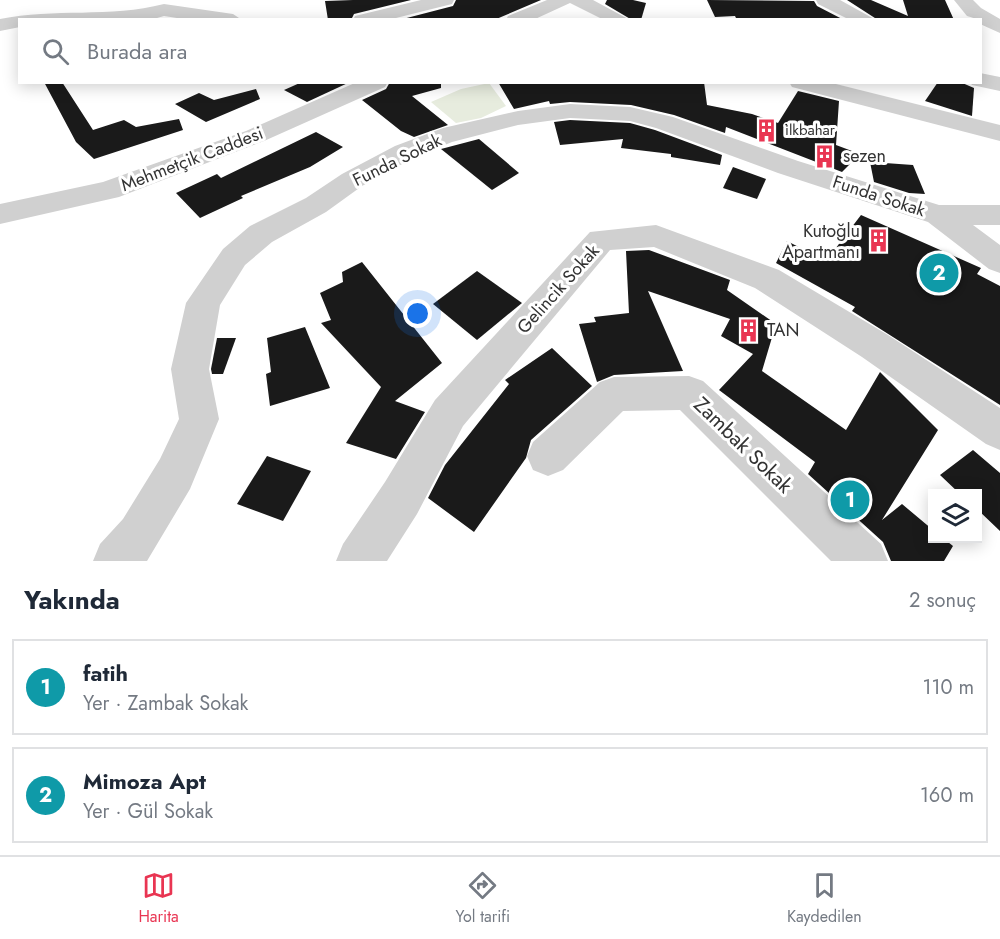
<!DOCTYPE html>
<html lang="tr">
<meta charset="utf-8">
<style>
body{margin:0;font-family:Jost,sans-serif;background:#f2f2f3;color:#1f2937}
.controls{position:absolute;right:18px;bottom:18px;display:grid;overflow:hidden;border-radius:0px;box-shadow:0 3px 15px #0003}
.controls button{width:54px;height:54px;display:grid;place-items:center;padding:0;border:0;border-bottom:2px solid #e0e1e3;background:#fff;color:#1f2937;font:30px sans-serif}
.you{position:absolute;left:418px;top:314px;width:21px;height:21px;margin:-15px;border:4px solid #fff;border-radius:50%;background:#1a73e8;box-shadow:0 0 0 9px #1a73e833}
.badge{display:grid;place-items:center;width:39px;height:39px;border-radius:50%;background:#e93552;color:#fff;font-size:20px;font-weight:700}
.pin{position:absolute;translate:-50% -50%;border:3px solid #fff;box-shadow:0 2px 6px #0006}
.list{margin:0;padding:0;list-style:none}
h2{display:flex;justify-content:space-between;align-items:center;height:78px;margin:0;padding:0 24px;font-size:26px}
h2 small{font-size:20px;font-weight:400;color:#747a83}
.list li{display:grid;grid-template-columns:39px 1fr auto;gap:18px;align-items:center;box-sizing:border-box;height:96px;margin:0 12px 12px;padding:0 12px;border:2px solid #e0e1e3;border-radius:0px}
.list b{display:block;font-size:22px;white-space:nowrap}
.list p{margin:0;font-size:20px;white-space:nowrap;color:#747a83}
.list em{font-size:20px;font-style:normal;color:#747a83}
.icon{flex:none;width:33px;height:33px;fill:none;stroke:currentColor;stroke-width:2;stroke-linecap:round;stroke-linejoin:round}
.map{position:relative;flex:none;width:1000px;height:561px;overflow:hidden}
.search{position:absolute;background:#fff;box-shadow:0 3px 15px #0003;left:18px;right:18px;top:18px;height:66px;display:flex;align-items:center;gap:15px;box-sizing:border-box;padding:0 21px;border-radius:0px;color:#747a83;font-size:22px}
.sheet{height:294px;background:#fff}
nav{display:flex;justify-content:space-around;align-items:center;box-sizing:border-box;height:84px;border-top:2px solid #e0e1e3;background:#fff;font-size:16px;color:#747a83}
nav a{display:grid;justify-items:center;gap:3px}
nav .on{color:#e93552}
.map>svg:first-child{display:block}
.green{fill:#e7ecde}
.building{fill:#1a1a1a}
.lines{fill:none;stroke-linecap:round;stroke-linejoin:round}
.minor{fill:#d0d0d0;fill-rule:evenodd}
.labels{text-anchor:middle;dominant-baseline:central;stroke-width:6;stroke-linejoin:round;paint-order:stroke}
.far-poi-label{font-size:15px;fill:#333;stroke:#fff;text-anchor:start}
.poi-label{font-size:18px;fill:#333;stroke:#fff;text-anchor:start}
.street-label{font-size:18px;fill:#333;stroke:#fff}
.near-street-label{font-size:21px;fill:#333;stroke:#fff}
</style>
<div class="map">
<svg width="1000" height="561" viewBox="0 0 1000 561">
<rect width="100%" height="100%" fill="#fff"/>
<polygon class="green" points="489,83 506,106 481,118 456,123 431,102 461,89"/>
<g class="building">
<polygon points="353,0 411,0 354,14 351,20 328,20 325,1"/>
<polygon points="456,0 541,0 494,20 399,20 453,6"/>
<polygon points="607,0 633,0 646,3 641,20 632,20 605,4"/>
<polygon points="707,0 814,1 817,6 844,20 737,20 735,16 715,17"/>
<polygon points="847,0 871,0 908,16 903,0 945,0 954,20 878,20"/>
<polygon points="44,82 62,82 93,130 124,120 136,127 179,119 183,130 94,159 76,142"/>
<polygon points="302,82 350,82 307,102 284,90"/>
<polygon points="390,82 441,82 441,88 412,96 448,125 414,137 401,131 362,100 386,89"/>
<polygon points="498,82 704,82 707,105 752,114 778,123 798,91 839,101 836,145 860,154 842,172 726,127 725,133 674,115 631,105 570,102 550,104 549,101 514,109"/>
<polygon points="938,82 960,82 974,88 972,116 925,101"/>
<polygon points="256,89 260,99 206,122 175,104 199,93 214,100"/>
<polygon points="570,120 630,123 655,130 722,155 720,165 671,157 671,154 621,148 623,139 560,145 554,122"/>
<polygon points="316,132 343,147 310,167 241,196 243,198 200,218 176,193 217,174 221,178"/>
<polygon points="479,139 519,173 492,190 441,149"/>
<polygon points="869,157 885,163 913,165 925,194 909,193 874,182"/>
<polygon points="733,167 766,179 757,199 723,188"/>
<polygon points="861,215 981,268 977,274 1000,286 1000,405 852,311 855,307 776,263 787,241 826,261"/>
<polygon points="649,250 730,280 727,290 776,324 762,371 846,430 880,372 938,430 882,520 902,504 933,530 933,538 943,538 953,546 944,561 891,561 883,542 808,474 815,462 719,390 753,354 721,336 730,319 648,291 683,371 614,375 597,382 579,324 596,322 594,317 629,313 626,251"/>
<polygon points="362,262 442,363 395,401 425,412 396,459 346,443 381,387 321,323 331,320 320,293 343,282 342,272"/>
<polygon points="477,271 522,303 477,340 433,304"/>
<polygon points="305,327 330,388 270,406 266,374 271,372 267,338"/>
<polygon points="217,338 236,338 223,374 212,374 211,369"/>
<polygon points="552,348 592,386 531,440 526,458 474,532 428,498 445,465 509,384 505,380"/>
<polygon points="973,450 1000,473 1000,531 978,510 978,494 960,494 940,475"/>
<polygon points="267,456 311,471 283,521 237,504"/>
</g>
<g class="lines">
<g class="minor">
<polygon points="421,0 454,0 452,4 388,20 353,20 355,16"/>
<polygon points="547,0 593,0 630,20 604,20 570,3 533,20 506,20 508,16"/>
<polygon points="816,0 840,0 876,20 850,20 818,4"/>
<polygon points="954,0 973,0 981,8 1000,19 1000,33 980,24 980,20 967,16"/>
<path d="M164,4L233,14L242,20H190L164,16L150,20H20V27L0,31V19C54,8 110,18 164,4Z"/>
<polygon points="980,73 1000,77 1000,91 972,85 970,82 980,82"/>
<polygon points="357,82 388,82 385,87 264,141 119,197 0,224 0,204 103,182 246,131"/>
<polygon points="789,82 828,82 1000,125 1000,141 792,87"/>
<polygon points="570,104 630,107 673,117 798,161 939,205 1000,205 1000,225 973,225 1000,245 1000,273 989,269 928,222 778,173 656,128 630,121 570,118 518,125 452,142 413,158 362,186 326,212 272,242 245,265 220,305 209,369 219,419 190,489 147,561 93,561 100,544 123,519 160,459 179,419 171,369 186,303 223,249 250,226 306,198 342,174 395,146 443,128 518,111"/>
<polygon points="656,225 779,270 888,335 1000,408 1000,450 986,444 862,357 755,288 654,247 610,250 463,426 417,514 387,561 336,561 343,544 385,482 435,400 590,232"/>
<polygon points="689,376 703,381 881,544 888,561 831,561 680,410 623,411 563,470 548,476 533,470 527,456 533,442 600,382 614,377"/>
</g>
</g>
<defs>
<symbol id="building-bare" viewBox="-9 -9 18 18"><path d="M-4-6H4V6H1V3H-1V6H-4ZM-2.5-4.3h1.7v1.8h-1.7ZM.8-4.3h1.7v1.8H.8ZM-2.5-1h1.7V.8h-1.7ZM.8-1h1.7V.8H.8Z" fill="#e93552" stroke="#fff" stroke-width="2.5" paint-order="stroke"/></symbol>
</defs>
<g fill-rule="evenodd">
<use href="#building-bare" x="750" y="114" width="33" height="33"/>
<use href="#building-bare" x="808" y="140" width="33" height="33"/>
<use href="#building-bare" x="862" y="224" width="33" height="33"/>
<use href="#building-bare" x="732" y="314" width="33" height="33"/>
</g>
<g class="labels">
<g class="far-poi-label">
<text x="785" y="130">ilkbahar</text>
</g>
<g class="poi-label">
<text x="843" y="156">sezen</text>
<text x="860" y="231" text-anchor="end">Kutoğlu<tspan x="860" dy="21">Apartmanı</tspan></text>
<text x="767" y="330">TAN</text>
</g>
<g class="street-label">
<text transform="translate(192 159) rotate(-21)">Mehmetçik Caddesi</text>
<text transform="translate(397 160) rotate(-26)">Funda Sokak</text>
<text transform="translate(879 196) rotate(18)">Funda Sokak</text>
<text transform="translate(558 289) rotate(-48)">Gelincik Sokak</text>
</g>
<g class="near-street-label">
<text transform="translate(743 445) rotate(44)">Zambak Sokak</text>
</g>
</g>
</svg>
<div class="controls">
<button><svg class="icon" aria-label="layers" viewBox="0 0 24 24"><path d="M12 4l9 5-9 5-9-5zM3 14l9 5 9-5"/></svg></button>
</div>
<div class="you"></div>
<div class="pin badge" style="left:850px;top:500px;background:#0f9aa8">1</div>
<div class="pin badge" style="left:939px;top:273px;background:#0f9aa8">2</div>
<div class="search"><svg class="icon" aria-label="search" viewBox="0 0 24 24"><circle cx="10" cy="10" r="6"/><path d="M15 15l6 6"/></svg>Burada ara</div>
</div>
<section class="sheet">
<h2>Yakında<small>2 sonuç</small></h2>
<ul class="list">
<li><span class="badge" style="background:#0f9aa8">1</span><div><b>fatih</b><p>Yer · Zambak Sokak</p></div><em>110 m</em></li>
<li><span class="badge" style="background:#0f9aa8">2</span><div><b>Mimoza Apt</b><p>Yer · Gül Sokak</p></div><em>160 m</em></li>
</ul>
</section>
<nav>
<a class="on"><svg class="icon" aria-label="map" viewBox="0 0 24 24"><path d="M3 6l6-2 6 2 6-2v14l-6 2-6-2-6 2zM9 4v14M15 6v14"/></svg>Harita</a>
<a><svg class="icon" aria-label="directions" viewBox="0 0 24 24"><path d="M12 3l9 9-9 9-9-9zM9 14v-3h6M13 9l2 2-2 2"/></svg>Yol tarifi</a>
<a><svg class="icon" aria-label="saved" viewBox="0 0 24 24"><path d="M7 4h10v16l-5-4-5 4z"/></svg>Kaydedilen</a>
</nav>
